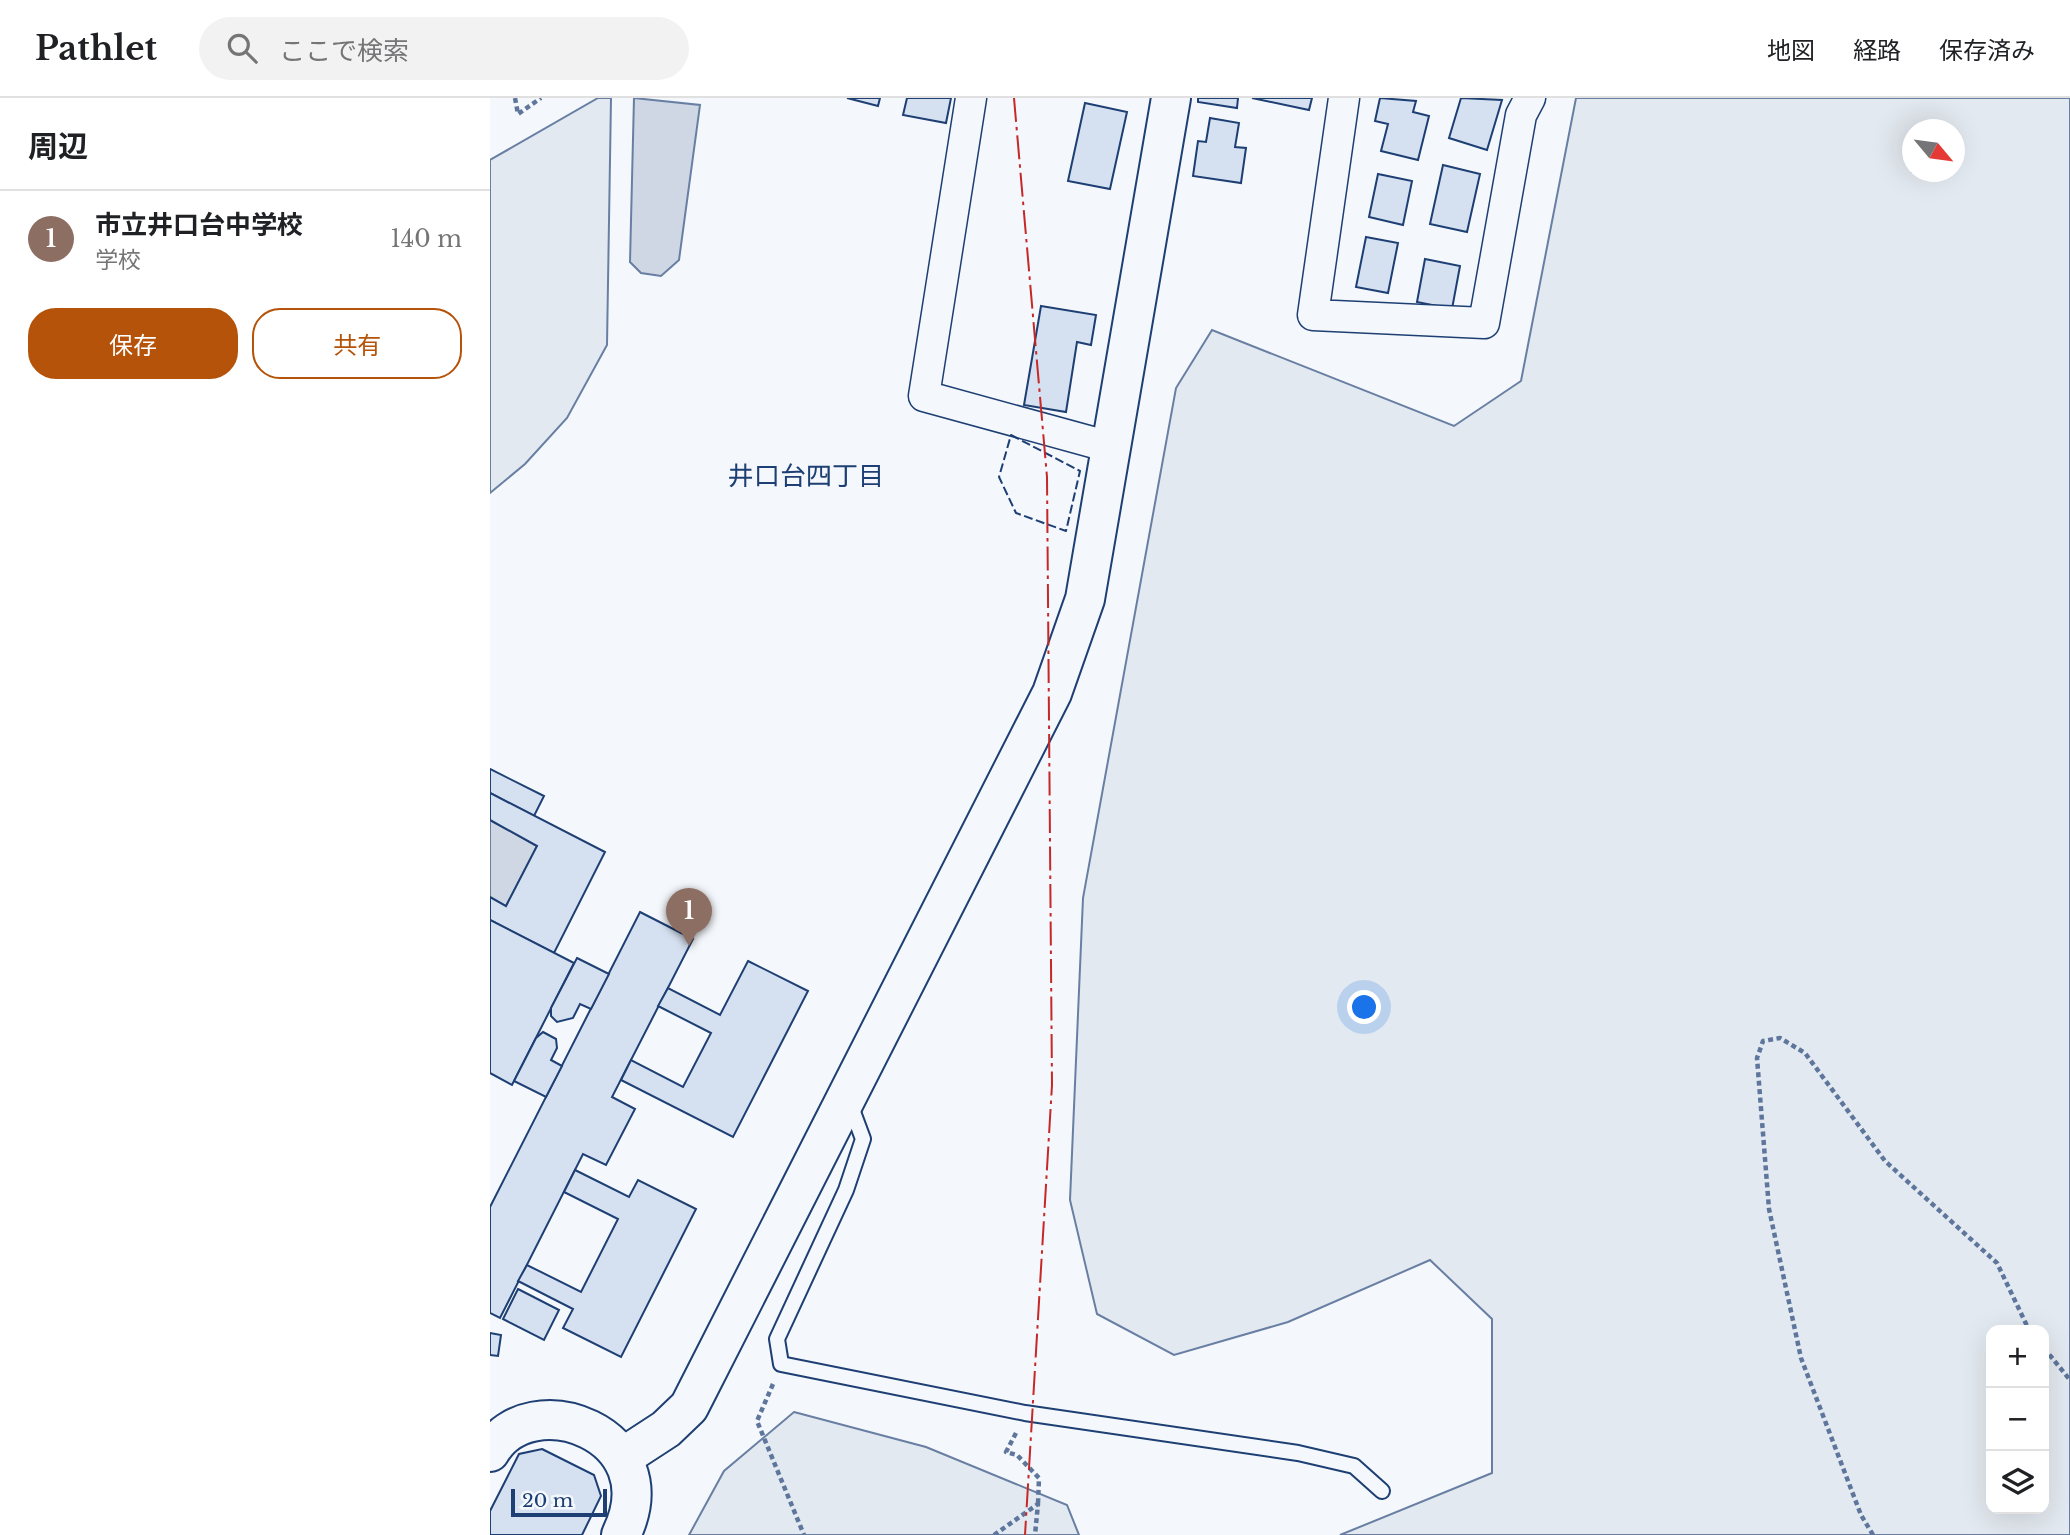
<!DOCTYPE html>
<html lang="ja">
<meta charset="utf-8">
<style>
body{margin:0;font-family:"Libre Baskerville","Noto Sans JP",serif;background:#f2f2f2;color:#202124}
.controls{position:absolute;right:21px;bottom:21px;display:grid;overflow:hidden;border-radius:14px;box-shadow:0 7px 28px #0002}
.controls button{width:63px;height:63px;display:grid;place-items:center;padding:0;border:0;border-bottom:2px solid #e0e0e0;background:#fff;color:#202124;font:35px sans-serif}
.compass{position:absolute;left:1412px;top:21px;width:63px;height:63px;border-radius:50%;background:#fff;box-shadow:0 7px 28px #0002;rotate:119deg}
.scale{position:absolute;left:21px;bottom:18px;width:96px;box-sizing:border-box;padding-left:7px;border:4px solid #1d3f73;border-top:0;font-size:19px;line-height:24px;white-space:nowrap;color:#1d3f73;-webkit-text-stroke:5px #f4f7fb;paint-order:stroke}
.you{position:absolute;left:875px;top:910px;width:24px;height:24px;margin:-18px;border:5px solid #fff;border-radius:50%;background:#1a73e8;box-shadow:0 0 0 10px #1a73e833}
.badge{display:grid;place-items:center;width:46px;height:46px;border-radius:50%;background:#b45309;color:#fff;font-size:23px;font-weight:700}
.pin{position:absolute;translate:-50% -58px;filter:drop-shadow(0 2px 4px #0008)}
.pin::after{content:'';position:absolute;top:37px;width:24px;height:21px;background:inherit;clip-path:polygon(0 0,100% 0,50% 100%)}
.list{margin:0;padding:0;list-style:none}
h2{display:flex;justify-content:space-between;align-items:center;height:91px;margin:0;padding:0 28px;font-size:30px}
h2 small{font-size:23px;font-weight:400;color:#757577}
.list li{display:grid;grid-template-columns:46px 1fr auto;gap:21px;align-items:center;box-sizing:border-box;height:98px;padding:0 28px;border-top:2px solid #e0e0e0}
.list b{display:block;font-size:26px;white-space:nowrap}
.list p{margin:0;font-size:23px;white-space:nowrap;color:#757577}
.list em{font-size:23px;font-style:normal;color:#757577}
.actions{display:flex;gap:14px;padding:21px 28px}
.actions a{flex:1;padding:16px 0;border:2px solid #b45309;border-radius:28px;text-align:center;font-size:24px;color:#b45309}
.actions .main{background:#b45309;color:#fff}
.icon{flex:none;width:38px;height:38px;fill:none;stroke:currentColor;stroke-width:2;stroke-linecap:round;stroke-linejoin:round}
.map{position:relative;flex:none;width:1580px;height:1437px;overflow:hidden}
header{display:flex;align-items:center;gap:42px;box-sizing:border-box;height:98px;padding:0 35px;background:#fff;border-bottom:2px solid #e0e0e0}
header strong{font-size:33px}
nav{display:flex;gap:38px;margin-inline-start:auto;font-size:24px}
.search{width:490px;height:63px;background:#f2f2f2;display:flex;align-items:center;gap:18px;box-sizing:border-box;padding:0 24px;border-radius:38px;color:#757577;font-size:26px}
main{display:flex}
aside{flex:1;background:#fff}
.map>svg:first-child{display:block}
.green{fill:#e3e9f0;stroke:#687fa3;stroke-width:2;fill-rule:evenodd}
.water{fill:#cfd7e4;stroke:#687fa3;stroke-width:2}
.building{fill:#d5e0f0;stroke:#1d3f73;stroke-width:2}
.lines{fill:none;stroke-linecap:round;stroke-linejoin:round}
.lane-casing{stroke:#1d3f73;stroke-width:18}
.street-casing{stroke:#1d3f73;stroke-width:33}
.secondary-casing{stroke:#1d3f73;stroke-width:42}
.path{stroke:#5e769c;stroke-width:4.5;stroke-dasharray:5 3.5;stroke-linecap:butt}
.lane{stroke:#f4f7fb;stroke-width:14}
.street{stroke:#f4f7fb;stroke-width:30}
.secondary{stroke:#f4f7fb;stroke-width:38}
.fence{stroke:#1d3f73;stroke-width:2;stroke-dasharray:9 3.5;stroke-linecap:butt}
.power{stroke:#c62828;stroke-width:2;stroke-dasharray:24 5 3.5 5;stroke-linecap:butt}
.labels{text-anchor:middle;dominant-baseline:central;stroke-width:5;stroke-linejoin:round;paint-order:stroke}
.neighbourhood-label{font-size:26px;fill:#1d3f73;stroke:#f4f7fb}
</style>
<header>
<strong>Pathlet</strong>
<div class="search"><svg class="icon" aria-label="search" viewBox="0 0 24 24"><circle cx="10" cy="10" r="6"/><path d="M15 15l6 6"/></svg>ここで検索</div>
<nav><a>地図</a><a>経路</a><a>保存済み</a></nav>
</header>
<main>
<aside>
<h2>周辺<small></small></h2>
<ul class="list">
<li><span class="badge" style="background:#8d6e63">1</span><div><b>市立井口台中学校</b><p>学校</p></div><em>140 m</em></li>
</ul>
<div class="actions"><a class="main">保存</a><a>共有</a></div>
</aside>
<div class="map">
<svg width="1580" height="1437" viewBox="0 0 1580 1437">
<rect width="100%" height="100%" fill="#f4f7fb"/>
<g class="green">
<polygon points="108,0 121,0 117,247 77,320 35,366 0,395 0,62"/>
<path d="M1086,0H1580V1437H850L1002,1375V1221L940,1162L798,1224L684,1257L607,1216L580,1102L593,800L686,290L722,232L964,328L1031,283ZM1422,32H1464V74H1422ZM1554,1232V1411H1501V1232Z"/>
<polygon points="304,1314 436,1349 577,1407 589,1437 199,1437 234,1373"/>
</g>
<g class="water">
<polygon points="144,0 210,7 189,162 171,178 151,175 140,164"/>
<polygon points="0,722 47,748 16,808 0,799"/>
</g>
<g class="building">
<polygon points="357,0 390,0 388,8"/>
<polygon points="417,0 461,0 456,25 413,17"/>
<polygon points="708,0 748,0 747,10 708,4"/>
<polygon points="762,0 822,0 819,12"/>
<polygon points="890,0 926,3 923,14 939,18 928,62 891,53 898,26 885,23"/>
<polygon points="971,0 1012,2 997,52 959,40"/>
<polygon points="595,5 637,14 620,91 578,83"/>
<polygon points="720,20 749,25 745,49 756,50 751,85 703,78 708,43 716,44"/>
<polygon points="953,67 990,76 977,134 940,126"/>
<polygon points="888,76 922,83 913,127 879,119"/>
<polygon points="876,139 908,145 898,195 866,189"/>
<polygon points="935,161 970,168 962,211 927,204"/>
<polygon points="551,208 606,217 601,247 587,244 576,314 534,307"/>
<polygon points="0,671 54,698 44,718 0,695"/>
<polygon points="0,695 115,754 64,855 0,822 0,799 16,808 47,748 0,722"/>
<polygon points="150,814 203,841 122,999 145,1011 116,1067 93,1056 10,1220 0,1215 0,1109"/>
<polygon points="0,822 84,865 22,987 0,975"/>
<polygon points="87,860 119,876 101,911 90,906 83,920 67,924 61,918 61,910"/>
<polygon points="258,863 318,893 243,1039 131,982 141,962 193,989 221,935 168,908 178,890 230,917"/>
<polygon points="53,934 66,941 67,950 61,962 72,968 56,999 24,983 46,940"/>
<polygon points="85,1072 139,1099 148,1082 206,1111 131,1259 73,1230 83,1211 28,1183 37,1167 91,1194 128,1121 74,1094"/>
<polygon points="28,1191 69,1212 54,1242 13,1221"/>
<polygon points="0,1235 11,1237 8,1258 0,1257"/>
<polygon points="52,1351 104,1377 111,1398 92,1437 0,1437 0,1413 29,1356"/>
</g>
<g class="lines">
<defs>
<polyline id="lane" points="360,1006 373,1041 356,1092 287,1241 291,1266 535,1315 808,1355 864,1368 892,1393"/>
<g id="street">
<polyline points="481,0 434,298 620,349"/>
<polyline points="854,0 823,217 994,225 1031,17 1040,0"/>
</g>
<g id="secondary">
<path d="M0,1354C39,1285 181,1335 131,1437"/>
<polyline points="133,1359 176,1331 199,1309 562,595 595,501 681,0"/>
</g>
</defs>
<use href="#lane" class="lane-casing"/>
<use href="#street" class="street-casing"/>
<use href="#secondary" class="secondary-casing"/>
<g class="path">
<polyline points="25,0 28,16 51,0"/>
<polyline points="1554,1250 1580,1282"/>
<polyline points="283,1286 267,1323 314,1437"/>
<polyline points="526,1335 516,1354 527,1357 549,1380 548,1406"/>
<polyline points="504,1437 548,1406 545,1437"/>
<polyline points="1383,1437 1371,1417 1311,1260 1279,1111 1267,960 1273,943 1290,940 1315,955 1395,1063 1507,1165 1539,1232"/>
</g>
<use href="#lane" class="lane"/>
<use href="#street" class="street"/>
<use href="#secondary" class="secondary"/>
<polygon class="fence" points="521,337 590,373 576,433 526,415 509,379"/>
<polyline class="power" points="524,0 557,379 562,987 535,1437"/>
</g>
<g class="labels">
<g class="neighbourhood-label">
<text x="316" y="378">井口台四丁目</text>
</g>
</g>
</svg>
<div class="controls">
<button>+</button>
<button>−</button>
<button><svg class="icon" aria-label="layers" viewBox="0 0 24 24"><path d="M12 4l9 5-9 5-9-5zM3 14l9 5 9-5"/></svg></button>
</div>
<svg class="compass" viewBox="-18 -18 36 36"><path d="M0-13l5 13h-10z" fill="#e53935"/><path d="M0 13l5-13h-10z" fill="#757577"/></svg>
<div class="scale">20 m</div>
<div class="you"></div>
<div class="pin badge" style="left:199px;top:848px;background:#8d6e63">1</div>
</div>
</main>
